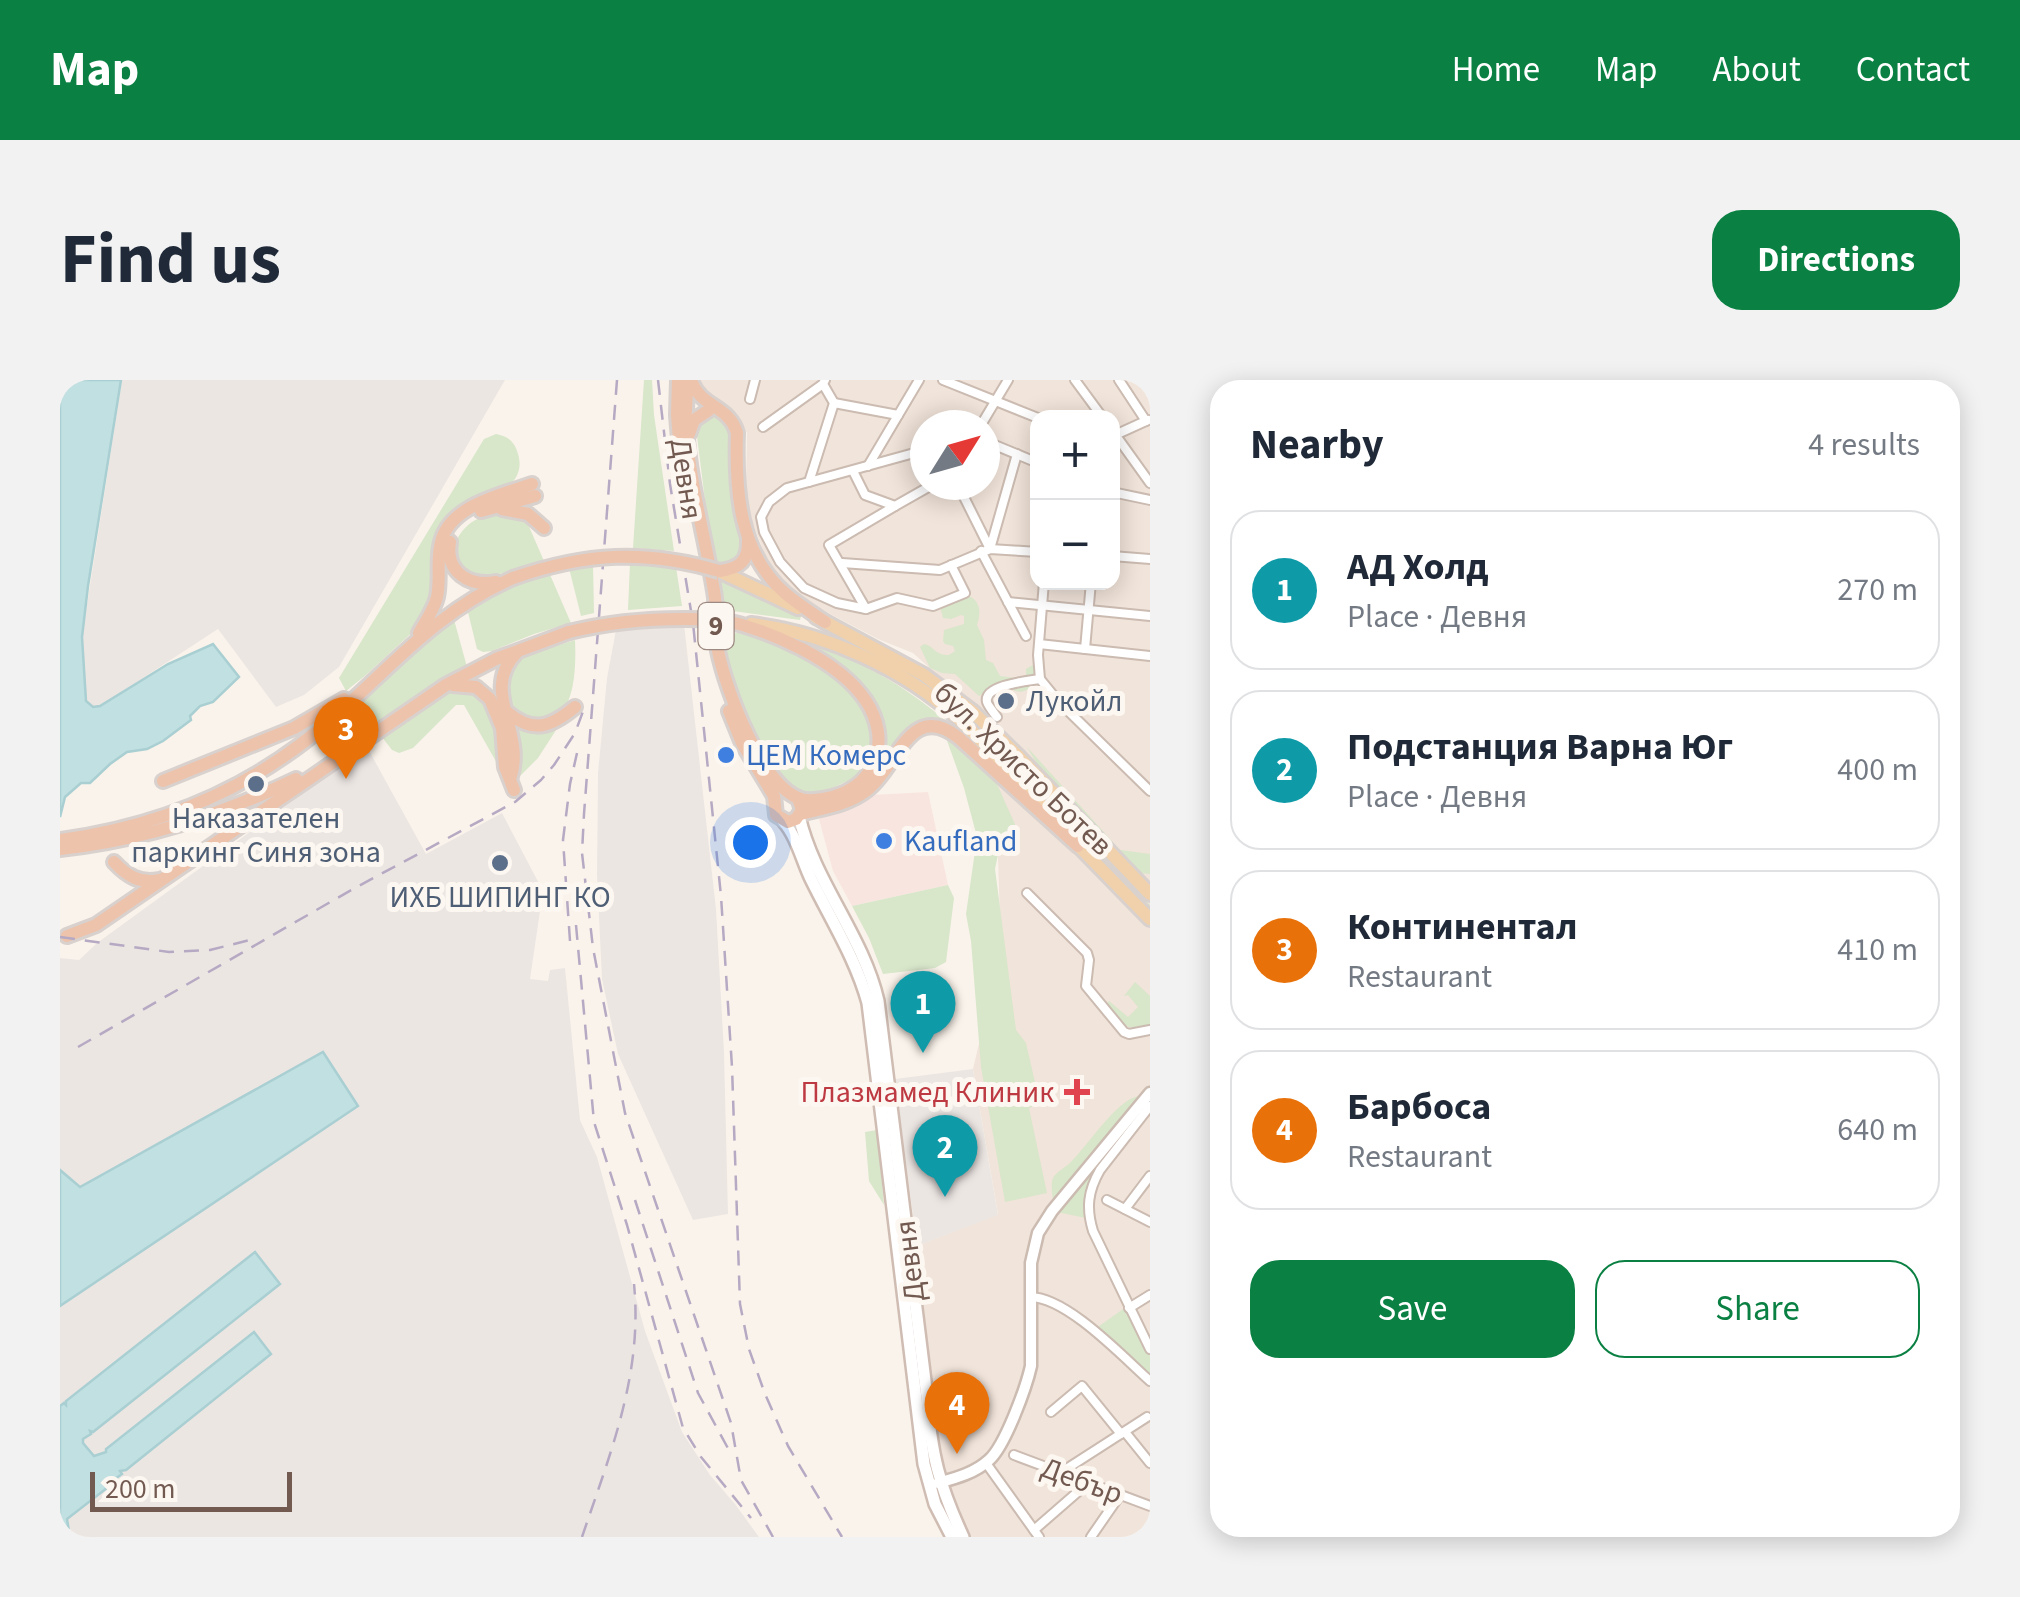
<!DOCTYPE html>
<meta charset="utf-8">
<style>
body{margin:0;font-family:"Source Sans 3",sans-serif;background:#f2f2f3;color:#1f2937}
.controls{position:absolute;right:30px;top:30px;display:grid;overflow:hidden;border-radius:20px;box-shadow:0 5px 25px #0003}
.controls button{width:90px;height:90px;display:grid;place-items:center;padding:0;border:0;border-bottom:2px solid #e0e1e3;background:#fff;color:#1f2937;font:50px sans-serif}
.compass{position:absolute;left:850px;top:30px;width:90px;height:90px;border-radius:50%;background:#fff;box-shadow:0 5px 25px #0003;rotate:53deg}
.scale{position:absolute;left:30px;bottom:25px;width:202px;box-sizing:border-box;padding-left:10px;border:5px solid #725a51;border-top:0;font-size:28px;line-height:35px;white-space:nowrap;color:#725a51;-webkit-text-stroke:8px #fdf7f1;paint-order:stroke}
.you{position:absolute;left:690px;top:462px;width:35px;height:35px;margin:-25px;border:8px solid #fff;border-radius:50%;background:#1a73e8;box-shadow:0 0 0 15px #1a73e833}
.badge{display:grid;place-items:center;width:65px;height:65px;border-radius:50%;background:#0b8043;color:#fff;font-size:32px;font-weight:700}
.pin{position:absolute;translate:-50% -82px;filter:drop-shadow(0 2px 5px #0008)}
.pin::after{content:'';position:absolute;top:52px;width:35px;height:30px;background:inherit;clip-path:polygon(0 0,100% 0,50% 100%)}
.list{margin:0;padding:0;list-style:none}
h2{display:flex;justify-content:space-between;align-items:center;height:130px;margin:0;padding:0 40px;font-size:42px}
h2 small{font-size:32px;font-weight:400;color:#747a83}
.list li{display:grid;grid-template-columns:65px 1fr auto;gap:30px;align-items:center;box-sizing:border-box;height:160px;margin:0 20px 20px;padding:0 20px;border:2px solid #e0e1e3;border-radius:30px}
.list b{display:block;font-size:38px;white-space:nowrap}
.list p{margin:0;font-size:32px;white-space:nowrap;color:#747a83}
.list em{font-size:32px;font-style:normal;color:#747a83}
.actions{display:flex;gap:20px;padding:30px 40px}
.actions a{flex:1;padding:22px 0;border:2px solid #0b8043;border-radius:30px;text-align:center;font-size:35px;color:#0b8043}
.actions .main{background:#0b8043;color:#fff}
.map{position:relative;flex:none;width:1090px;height:1157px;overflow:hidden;border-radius:30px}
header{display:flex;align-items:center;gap:60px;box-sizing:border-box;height:140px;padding:0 50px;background:#0b8043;color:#fff}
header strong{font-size:48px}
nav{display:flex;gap:55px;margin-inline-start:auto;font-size:35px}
.intro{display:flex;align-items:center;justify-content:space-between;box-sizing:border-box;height:240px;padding:0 60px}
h1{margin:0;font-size:70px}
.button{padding:25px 45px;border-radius:30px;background:#0b8043;color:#fff;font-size:35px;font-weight:700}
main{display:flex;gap:60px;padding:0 60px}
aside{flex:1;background:#fff;border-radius:30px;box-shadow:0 5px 25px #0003}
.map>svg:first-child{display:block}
.residential{fill:#f1e4da;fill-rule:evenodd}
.commercial{fill:#f9e5e0}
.industrial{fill:#ece6e3}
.green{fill:#d8e6ca}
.water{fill:#c1e0e2;stroke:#a9cfd2;stroke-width:2.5}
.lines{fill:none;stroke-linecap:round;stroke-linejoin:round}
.minor-casing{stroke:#cbbbb1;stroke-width:12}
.tertiary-casing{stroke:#cbbbb1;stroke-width:15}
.secondary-casing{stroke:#cfbcb2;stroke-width:16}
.primary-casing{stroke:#d8d1ce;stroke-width:18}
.trunk-casing{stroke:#d8d1ce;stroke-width:18}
.minor{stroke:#fff;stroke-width:8}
.tertiary{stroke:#fff;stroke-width:10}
.secondary{stroke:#fff;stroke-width:11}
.primary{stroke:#f0d1ac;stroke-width:12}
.trunk{stroke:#eec3ab;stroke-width:12}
.rail{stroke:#b5a9c3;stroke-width:2.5;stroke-dasharray:15 10;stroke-linecap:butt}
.trunk-bridge-casing{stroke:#d8d1ce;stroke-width:18;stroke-linecap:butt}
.trunk-bridge{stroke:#eec3ab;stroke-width:12}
.service-dot{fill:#5c6f8a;stroke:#fdf7f1;stroke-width:4}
.shop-dot{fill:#3f7fe0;stroke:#fdf7f1;stroke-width:4}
.health-dot{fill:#e0444e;stroke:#fdf7f1;stroke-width:4}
.labels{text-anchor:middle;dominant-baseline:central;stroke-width:10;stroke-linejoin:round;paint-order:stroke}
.shield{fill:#fdf7f1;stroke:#9c8981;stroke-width:2.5}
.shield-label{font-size:28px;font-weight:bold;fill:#725a51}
.street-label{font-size:30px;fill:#725a51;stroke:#fdf7f1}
.service-label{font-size:30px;fill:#4e5e75;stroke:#fdf7f1}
.shop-label{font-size:30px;fill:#366cbe;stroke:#fdf7f1;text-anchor:start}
.health-label{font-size:30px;fill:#be3a42;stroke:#fdf7f1;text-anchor:end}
</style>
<header>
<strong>Map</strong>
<nav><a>Home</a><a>Map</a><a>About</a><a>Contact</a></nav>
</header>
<div class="intro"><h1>Find us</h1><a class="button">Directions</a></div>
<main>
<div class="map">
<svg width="1090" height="1157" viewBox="0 0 1090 1157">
<rect width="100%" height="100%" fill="#faf3eb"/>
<path class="residential" d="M639,0H1090V1157H909L900,1141L880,1080L857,866L938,834L913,689L941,571L936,412L948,358L853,273L818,259L755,226L722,201L705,175L690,136L686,106L687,53L678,35L658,19L639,8ZM978,38H1052V202H978ZM865,45H925V105H865Z"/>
<polygon class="commercial" points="868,412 888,505 792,526 773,491 759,439 812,415"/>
<g class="industrial">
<polygon points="62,0 445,0 279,287 244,315 216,327 158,249 40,326 33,327 28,324 25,318 22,257"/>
<polygon points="624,244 656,529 664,672 668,834 633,840 558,674 542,599 537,495 538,393 547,298 556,250"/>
<polygon points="307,367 366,474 442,433 483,511 470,599 488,601 490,590 505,588 520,740 537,777 585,951 622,1052 650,1095 675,1124 699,1157 10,1157 7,1139 34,1076 0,1031 0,926 298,726 262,672 20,808 0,790 0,578 19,580 37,563"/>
<polygon points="913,689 938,835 857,866 835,699"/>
</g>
<g class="green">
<polygon points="584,0 592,0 594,35 614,171 573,168"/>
<path d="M651,35L661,37C676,58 669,83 671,107C673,129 681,149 684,170L674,182L662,184L653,179L651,169L636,48L642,39Z"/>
<path d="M436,54C448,56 455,62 458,74C469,110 420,120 395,132L374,197L370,216L357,248L306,295L286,311L279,298L424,59Z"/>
<path d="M445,133L467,142L511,243L474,254L432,271L423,272L417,269L407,228L455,203L450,191C422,199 422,201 396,186L393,167C404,142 420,134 445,133Z"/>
<polygon points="570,183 616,187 622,226 568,230"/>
<polygon points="533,184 534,233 521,236 509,188"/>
<polygon points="659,199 680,207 741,236 740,240 665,230"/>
<path d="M905,216L911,217C922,224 920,235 917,245L924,260L926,280L933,283L940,296L955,298L966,295V289L973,285L975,287V302C966,313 961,314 949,308L931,318L923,314L919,316L895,294L882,293L870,288L860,267L864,264C875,266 873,275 889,275L895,271L893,266L885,264L883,261L884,250L904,244V236L901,235L891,239L883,238L880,227Z"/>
<polygon points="393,236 407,287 375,305 312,345 296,323"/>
<path d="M691,252C706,256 719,264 733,271C770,291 815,317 812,365C811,385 800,397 781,404C772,408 755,416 744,413C725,409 709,379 699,363C679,333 664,290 663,254Z"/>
<path d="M515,260C516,280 516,324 497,336C489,342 475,340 465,341L448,325L447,293L461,277Z"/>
<path d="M743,264C789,271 850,310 885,340L882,343L873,342L808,404L820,340Z"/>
<polygon points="840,287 870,306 918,346 1090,525 1090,528 1063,503 939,372"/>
<polygon points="411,309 426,321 438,352 442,392 404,325 396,325 353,368 339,373 332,370 322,357 393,310"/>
<path d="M452,343C468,354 481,355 498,347L478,378L459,397L456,394C461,375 460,361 452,343Z"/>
<polygon points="885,355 898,362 937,404 958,451 940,465 935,489 956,650 966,663 980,724 969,728 987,813 945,822 921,687 911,561 906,534 917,457 904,408"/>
<polygon points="967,367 1060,470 1090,474 1090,494 1080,493 1067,482 978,386"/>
<polygon points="888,505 894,518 886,582 875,588 823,594 809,558 792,526"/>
<path d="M1075,602L1090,616V645C1062,652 1064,644 1046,624L1049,621L1068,637L1078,627L1068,615L1064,616Z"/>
<path d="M1078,716L1057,745L993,822C993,815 990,804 993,798C996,792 1006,787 1011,782C1028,765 1056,721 1078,716Z"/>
<polygon points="1071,744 1074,745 1040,790 1028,836 1026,838 992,831"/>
<polygon points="817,750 824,825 809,801 805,752"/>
<polygon points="1066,927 1090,976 1090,999 1035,949"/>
</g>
<g class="water">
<polygon points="0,0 61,0 28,206 22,257 26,321 33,327 40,326 108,284 153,264 179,297 153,322 140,326 130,336 131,340 103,361 87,369 67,372 50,384 30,403 21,403 5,417 0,437"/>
<polygon points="263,672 298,726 0,926 0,790 20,807"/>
<polygon points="195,872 220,904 33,1052 30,1051 31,1054 23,1059 23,1063 34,1076 46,1072 46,1069 194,952 211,974 66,1090 60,1091 62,1094 55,1099 56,1101 7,1139 10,1157 0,1157 0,1026 4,1023 6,1025 6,1021"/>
</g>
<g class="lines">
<defs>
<g id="minor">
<polyline points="883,0 978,38"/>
<polyline points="1015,0 1043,38"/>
<polyline points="1059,0 1086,41"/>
<polyline points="690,19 695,0"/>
<polyline points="774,23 838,35"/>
<polyline points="921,45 948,0"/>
<polyline points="703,47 763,4"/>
<polyline points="1052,50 1090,103"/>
<polyline points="1055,55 1088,40"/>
<polyline points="925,61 978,83"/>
<polyline points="865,70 727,108 709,122 701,137 704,152 720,182 744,208 777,223 806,229 837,218 873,226 905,213 891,185"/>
<polyline points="808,86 859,0"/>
<polyline points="793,91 805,115 835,126 872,105"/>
<polyline points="749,102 774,23 763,4 765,0"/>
<polyline points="898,105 930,169"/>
<polyline points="1052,112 1090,120"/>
<polyline points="930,169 957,74"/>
<polyline points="921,171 966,256"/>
<polyline points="1052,176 1090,179"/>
<polyline points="782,183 880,190 930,169 978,172"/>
<polyline points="948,222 1090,236"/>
<polyline points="806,229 769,165 835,126"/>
<polyline points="979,264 1090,276"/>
<polyline points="1025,269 1031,202"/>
<polyline points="980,299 998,321 1090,411"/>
<polyline points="980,299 978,275 984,202"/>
<path d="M937,337C936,336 927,324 927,322C923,305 968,301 980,299"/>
<polyline points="967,513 1027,573 1029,580 1026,606 1064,652 1069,654 1090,650"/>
<path d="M1090,726L1040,790C1028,811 1026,828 1033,851L1090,969"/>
<polyline points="1047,820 1090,842"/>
<polyline points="1065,829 1090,796"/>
<path d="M970,917C1007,917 1063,977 1090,1001"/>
<polyline points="1069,928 1090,915"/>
<polyline points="991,1032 1022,1006 1061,1054"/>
<polyline points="1065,1052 1090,1083"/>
<polyline points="954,1075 1090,1126"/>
<polyline points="926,1083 979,1157"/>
<polyline points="1000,1093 1087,1037"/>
<polyline points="974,1150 1028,1103"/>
<polyline points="1031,1157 1060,1115"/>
</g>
<path id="tertiary" d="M878,1103C896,1098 915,1093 929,1080C945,1066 966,1008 971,986V883L978,853L992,831L1090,713"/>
<g id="secondary">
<path d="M739,436C754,502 803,555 818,621L867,1017C871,1074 879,1105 903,1157"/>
<path d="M723,441C737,457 742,480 751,499C771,540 796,579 808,623L864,1084L875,1124L892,1157"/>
</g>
<g id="primary">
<polyline points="659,191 738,228"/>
<polyline points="756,237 864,295 913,332 957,375 1090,514"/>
<path d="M691,244C766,253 843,288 899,339C929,366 956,398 984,428"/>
<polyline points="1011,458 1090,539"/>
</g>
<g id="trunk">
<polyline points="618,0 617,35 620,72"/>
<path d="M628,0C627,15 625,30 626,46C629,101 645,156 654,211C658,231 654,251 658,271C666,310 702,407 741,419C751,422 763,419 772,417C818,405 831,359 806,321C779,280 709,250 663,240"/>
<path d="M631,0C640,28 669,25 677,53C675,111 679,174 726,214C738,224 752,233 765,242"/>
<polyline points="629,54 634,40 649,30"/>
<polyline points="442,129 468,134 484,148"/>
<polyline points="421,131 475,116"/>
<path d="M390,162C385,192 409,207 436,202"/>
<path d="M659,191C679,189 689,181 688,160"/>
<path d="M359,253C365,242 374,230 377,217C381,199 376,180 381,162C390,125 442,115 472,104"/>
<polyline points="393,305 416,307 430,319 442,348 445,387 454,410"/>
<polyline points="669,331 682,363 714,416 716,435 728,442 736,439 742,430 738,418"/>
<path d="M447,332C473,354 491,347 515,327"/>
<path d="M451,396C465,351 420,311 456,273"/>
<polyline points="103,401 234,348 284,319"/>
<path d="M740,434C763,428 788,425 807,410C838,386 850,319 899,358L1018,466"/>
<path d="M0,460C103,446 196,407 274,337C333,285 379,230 453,198"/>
<path d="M0,469C83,460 161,435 236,399"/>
<path d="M54,482C67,496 80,504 99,500"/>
<polyline points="7,556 36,545 386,305 436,279 509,252"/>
</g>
</defs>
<use href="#minor" class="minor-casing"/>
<use href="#tertiary" class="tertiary-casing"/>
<use href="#secondary" class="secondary-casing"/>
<use href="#primary" class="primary-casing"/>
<use href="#trunk" class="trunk-casing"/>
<use href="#minor" class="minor"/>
<use href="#tertiary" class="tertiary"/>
<use href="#secondary" class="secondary"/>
<use href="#primary" class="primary"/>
<use href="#trunk" class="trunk"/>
<g class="rail">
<polyline points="557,0 524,434 522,473 533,568 565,733 671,1043 681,1100 713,1157"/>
<polyline points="598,0 610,104 633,243 661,516 672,687 680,924 689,969 705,1014 728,1066 782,1157"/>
<polyline points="516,545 534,742 567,845 623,1048 641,1077 691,1138"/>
<polyline points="0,557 109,572 150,570 190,560"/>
<polyline points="510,561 503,460 510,404 517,373"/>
<polyline points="18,667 293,509 455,422 481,400 494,385 515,353 525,326"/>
<polyline points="575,820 638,1013 670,1072"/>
<path d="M522,1157C550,1074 583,994 574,904"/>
</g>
<defs>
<g id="trunk-bridge">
<path d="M453,198C525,173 585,169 659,191"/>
<path d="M509,252C560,239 610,237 663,240"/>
</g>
</defs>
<use href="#trunk-bridge" class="trunk-bridge-casing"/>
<use href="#trunk-bridge" class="trunk-bridge"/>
</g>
<g class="service-dot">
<circle cx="946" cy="321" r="10"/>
<circle cx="196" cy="404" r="10"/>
<circle cx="440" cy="483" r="10"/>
</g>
<g class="shop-dot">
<circle cx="666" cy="375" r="10"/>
<circle cx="824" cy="461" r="10"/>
</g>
<path class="health-dot" d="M1012 697h10v10h10v10h-10v10h-10v-10h-10v-10h10z"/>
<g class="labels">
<rect class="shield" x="638.5" y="223" width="35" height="46" rx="8"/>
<g class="shield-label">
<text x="656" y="246">9</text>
</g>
<g class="street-label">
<text transform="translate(626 99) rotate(81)">Девня</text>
<text transform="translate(963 389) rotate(44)">бул. Христо Ботев</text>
<text transform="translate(850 881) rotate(-97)">Девня</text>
<text transform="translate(1022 1101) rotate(20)">Дебър</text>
</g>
<g class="service-label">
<text x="966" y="321" text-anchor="start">Лукойл</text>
<text x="196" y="438">Наказателен<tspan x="196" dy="34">паркинг Синя зона</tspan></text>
<text x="440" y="517">ИХБ ШИПИНГ КО</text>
</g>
<g class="shop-label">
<text x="686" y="375">ЦЕМ Комерс</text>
<text x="844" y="461">Kaufland</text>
</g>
<g class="health-label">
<text x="994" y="712">Плазмамед Клиник</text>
</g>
</g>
</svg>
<div class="controls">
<button>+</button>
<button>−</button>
</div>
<svg class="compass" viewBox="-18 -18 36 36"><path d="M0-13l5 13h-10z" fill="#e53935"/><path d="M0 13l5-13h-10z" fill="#747a83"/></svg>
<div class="scale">200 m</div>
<div class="you"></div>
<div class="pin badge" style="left:863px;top:673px;background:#0f9aa8">1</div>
<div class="pin badge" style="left:885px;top:817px;background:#0f9aa8">2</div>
<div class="pin badge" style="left:286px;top:399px;background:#e8710a">3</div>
<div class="pin badge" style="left:897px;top:1074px;background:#e8710a">4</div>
</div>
<aside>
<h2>Nearby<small>4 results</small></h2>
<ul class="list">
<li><span class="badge" style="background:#0f9aa8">1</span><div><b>АД Холд</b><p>Place · Девня</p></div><em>270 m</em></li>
<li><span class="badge" style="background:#0f9aa8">2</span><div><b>Подстанция Варна Юг</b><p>Place · Девня</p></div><em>400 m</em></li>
<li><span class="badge" style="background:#e8710a">3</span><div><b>Континентал</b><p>Restaurant</p></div><em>410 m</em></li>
<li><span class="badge" style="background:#e8710a">4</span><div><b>Барбоса</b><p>Restaurant</p></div><em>640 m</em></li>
</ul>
<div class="actions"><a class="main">Save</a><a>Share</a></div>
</aside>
</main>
